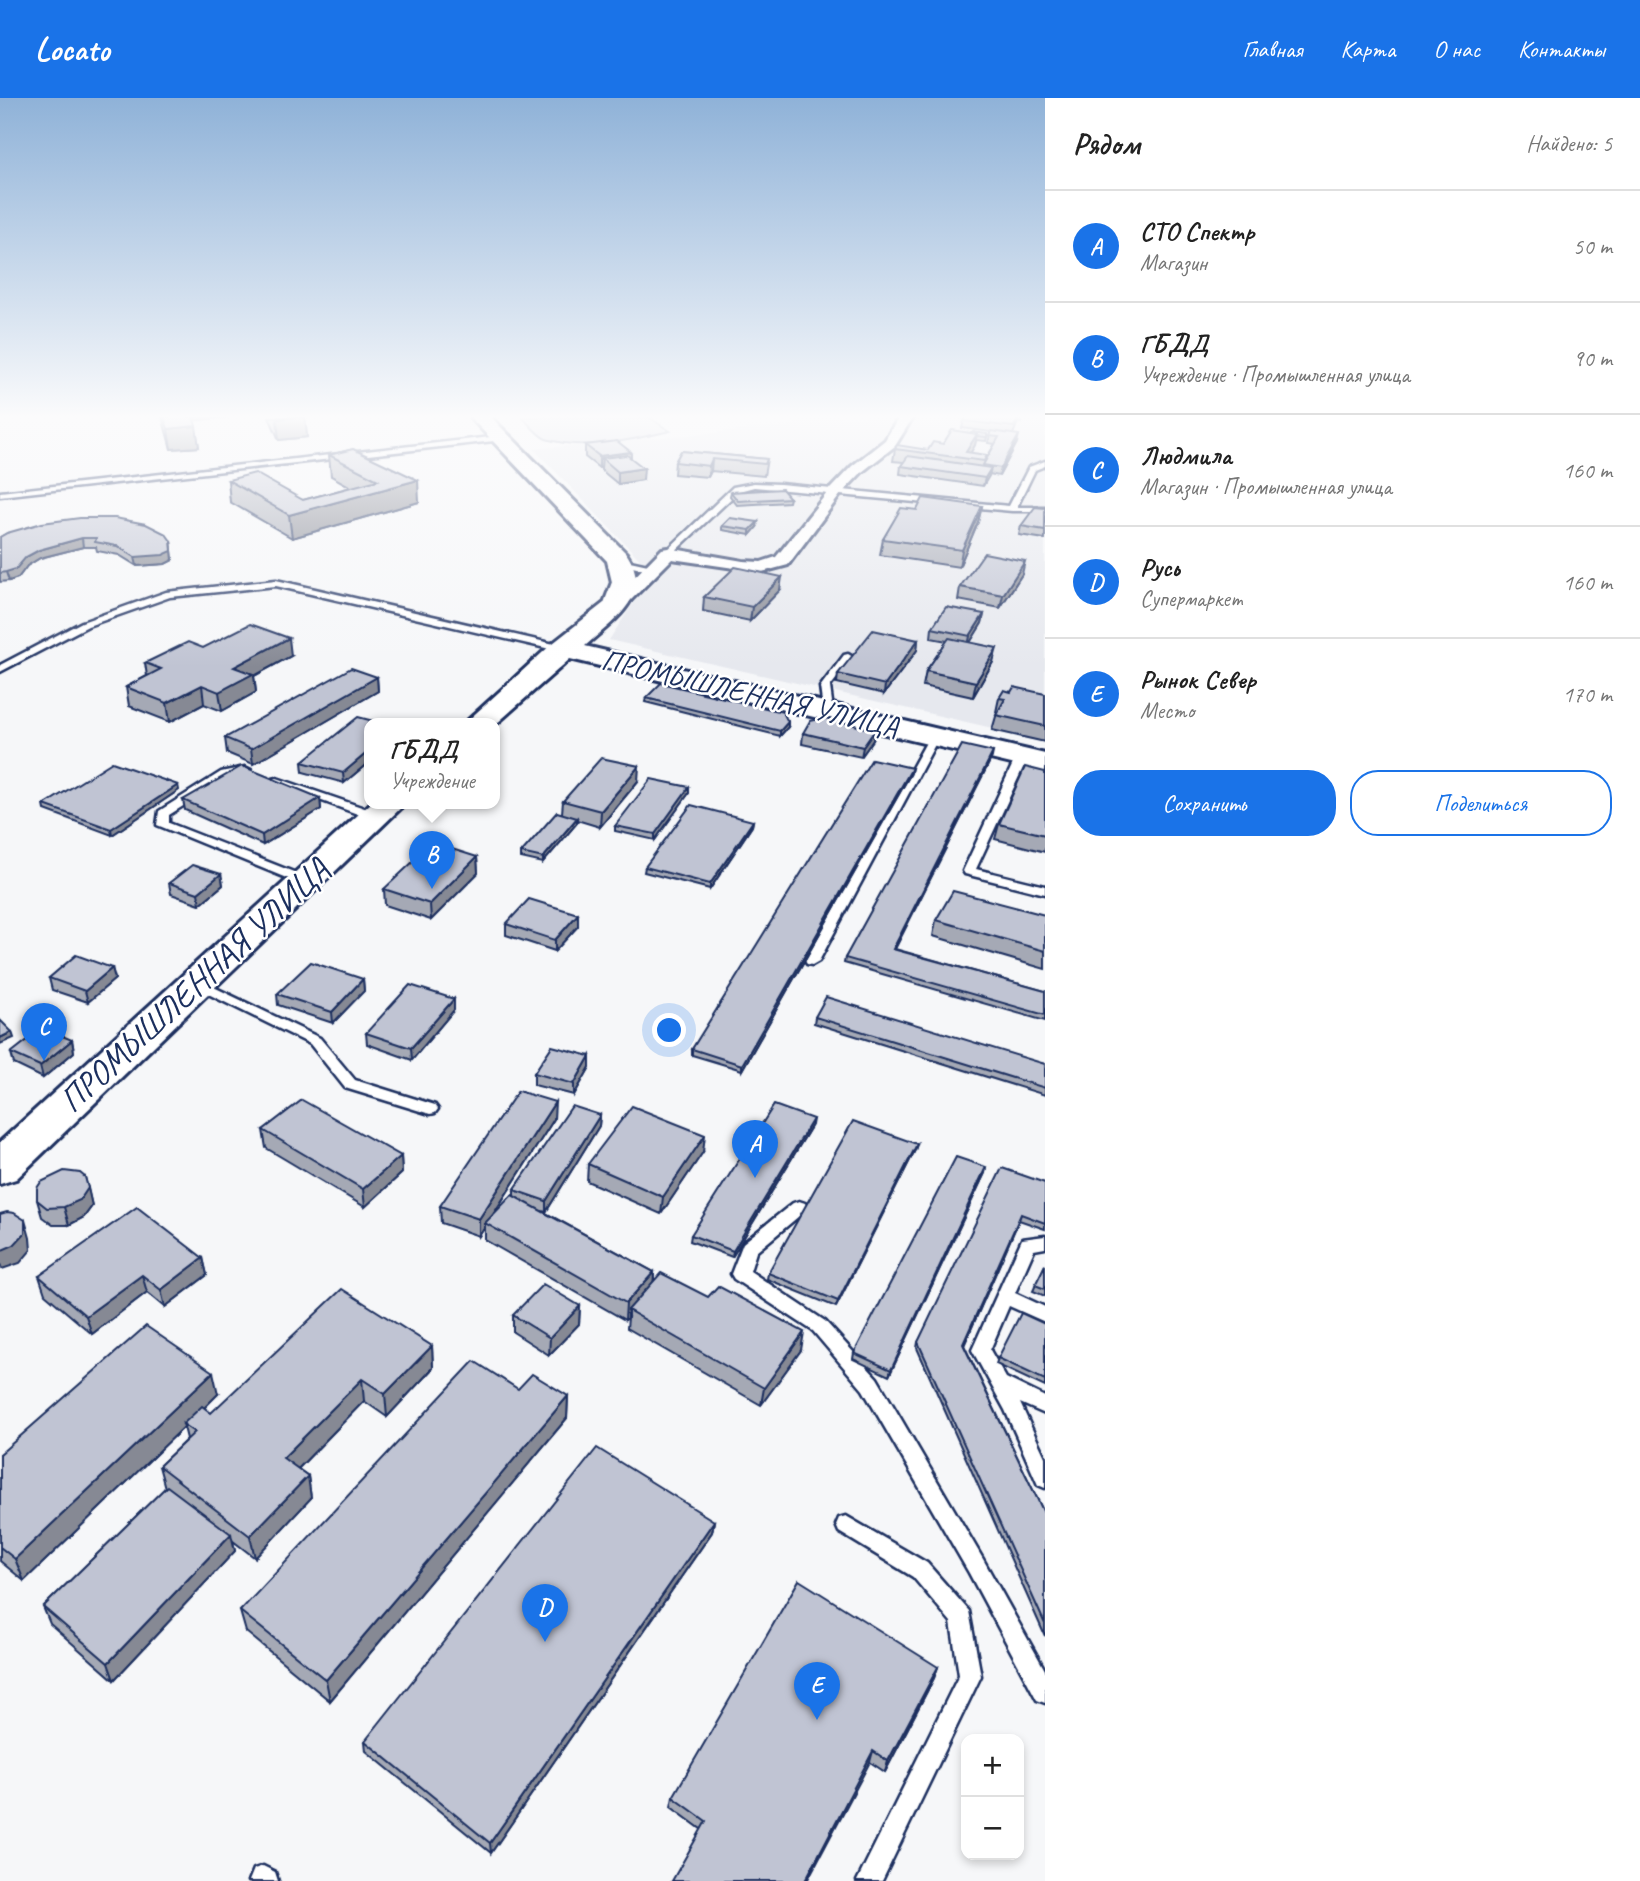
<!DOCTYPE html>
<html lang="ru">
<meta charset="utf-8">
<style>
body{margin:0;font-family:Caveat,sans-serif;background:#f2f2f2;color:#222}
.controls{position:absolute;right:21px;bottom:21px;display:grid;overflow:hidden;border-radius:14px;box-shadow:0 4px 10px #0003}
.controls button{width:63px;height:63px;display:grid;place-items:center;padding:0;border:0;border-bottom:2px solid #e0e0e0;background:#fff;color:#222;font:35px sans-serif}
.you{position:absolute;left:670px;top:933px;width:24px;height:24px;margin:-18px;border:5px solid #fff;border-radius:50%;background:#1a73e8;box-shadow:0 0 0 10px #1a73e833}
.badge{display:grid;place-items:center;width:46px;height:46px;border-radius:50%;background:#1a73e8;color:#fff;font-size:23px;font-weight:700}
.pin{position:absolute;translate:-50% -58px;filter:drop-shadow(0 2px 4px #0008)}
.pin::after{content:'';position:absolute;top:37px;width:24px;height:21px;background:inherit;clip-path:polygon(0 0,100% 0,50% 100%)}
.popup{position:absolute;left:364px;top:620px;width:136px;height:91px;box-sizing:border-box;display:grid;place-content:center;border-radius:14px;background:#fff;filter:drop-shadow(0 2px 5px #0005);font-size:23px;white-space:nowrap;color:#767676}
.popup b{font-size:26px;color:#222}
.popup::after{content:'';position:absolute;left:50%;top:100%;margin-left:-14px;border:14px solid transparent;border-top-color:#fff}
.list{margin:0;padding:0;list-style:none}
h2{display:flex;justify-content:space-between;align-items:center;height:91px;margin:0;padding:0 28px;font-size:30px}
h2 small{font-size:23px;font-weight:400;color:#767676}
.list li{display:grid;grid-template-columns:46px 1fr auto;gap:21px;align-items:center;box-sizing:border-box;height:112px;padding:0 28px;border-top:2px solid #e0e0e0}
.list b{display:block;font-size:26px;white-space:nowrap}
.list p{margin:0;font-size:23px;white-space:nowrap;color:#767676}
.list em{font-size:23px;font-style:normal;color:#767676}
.actions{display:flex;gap:14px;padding:21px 28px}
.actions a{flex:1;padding:16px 0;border:2px solid #1a73e8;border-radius:28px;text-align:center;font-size:24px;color:#1a73e8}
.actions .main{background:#1a73e8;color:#fff}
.map{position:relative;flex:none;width:1045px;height:1783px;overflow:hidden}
header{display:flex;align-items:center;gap:42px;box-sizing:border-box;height:98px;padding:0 35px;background:#1a73e8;color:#fff}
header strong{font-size:33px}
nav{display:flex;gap:38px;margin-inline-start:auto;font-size:24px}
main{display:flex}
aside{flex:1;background:#fff}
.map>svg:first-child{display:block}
.built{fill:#e6e8ee}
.green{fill:#d6d9e2;stroke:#7884a0;stroke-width:2}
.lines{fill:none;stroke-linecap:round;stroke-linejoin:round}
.lane-casing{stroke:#1b2f5e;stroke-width:5}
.street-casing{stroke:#1b2f5e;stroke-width:6}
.secondary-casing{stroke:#1b2f5e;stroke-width:6}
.lane{fill:#fff;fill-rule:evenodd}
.street{fill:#fff;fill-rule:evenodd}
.secondary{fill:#fff;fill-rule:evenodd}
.wall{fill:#a5a9b5;stroke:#1b2f5e;stroke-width:2}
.shaded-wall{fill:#868994;stroke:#1b2f5e;stroke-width:2}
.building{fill:#c0c4d3;stroke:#1b2f5e;stroke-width:2}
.labels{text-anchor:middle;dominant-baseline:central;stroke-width:5;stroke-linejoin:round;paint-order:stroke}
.far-street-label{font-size:30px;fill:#1b2f5e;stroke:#fff}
.street-label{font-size:35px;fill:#1b2f5e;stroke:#fff}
</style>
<header>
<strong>Locato</strong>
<nav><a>Главная</a><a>Карта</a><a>О нас</a><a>Контакты</a></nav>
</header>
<main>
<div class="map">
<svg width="1045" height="1783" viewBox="0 0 1045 1783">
<rect width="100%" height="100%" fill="#f6f7f9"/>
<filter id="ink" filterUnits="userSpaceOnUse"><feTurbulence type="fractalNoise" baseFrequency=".0143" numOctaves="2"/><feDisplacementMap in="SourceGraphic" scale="14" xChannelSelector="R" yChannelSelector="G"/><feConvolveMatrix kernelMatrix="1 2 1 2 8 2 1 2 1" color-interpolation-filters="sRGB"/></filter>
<g filter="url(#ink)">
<polygon class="built" points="818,319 1045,319 1045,642 609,542 653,475 534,351 787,328"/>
<path class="green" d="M522,319H654L650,320L670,333C632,342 584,353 546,341C538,338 529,326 522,319Z"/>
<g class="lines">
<defs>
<g id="lane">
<polygon points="500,338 504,340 503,342 0,398 0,394"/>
<polygon points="1045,363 1045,368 1035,372 1017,409 1045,409 1045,413 1012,413 754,389 739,393 671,457 664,455 733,389 754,385 780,386 1009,408 1029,369"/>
<path d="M617,457L630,463L657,469L658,471L654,474C640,470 624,469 613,460Z"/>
<polygon points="276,482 563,548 568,551 563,554 276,488 170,499 88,528 0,574 0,567 82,524 166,494"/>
<polygon points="848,556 853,559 830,589 832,604 827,614 819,614 818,612 822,604 820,589 844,557"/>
<polygon points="934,636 939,639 819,863 812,867 807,866 805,863 929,639"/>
<polygon points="1022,656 1028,659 976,771 1045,788 1045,796 965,776 963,773 1016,659"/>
<polygon points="245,669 251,672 249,674 229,679 169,717 169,725 309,780 311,783 309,786 301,786 157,727 159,713 221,674"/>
<polygon points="277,680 379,715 381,718 379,721 371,721 273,685 273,681"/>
<polygon points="197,881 320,940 355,982 435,1007 438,1011 435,1015 430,1016 345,990 310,946 192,888 190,885"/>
<polygon points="799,1103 805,1105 807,1109 805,1113 756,1154 750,1173 825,1223 877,1280 983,1461 1045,1572 1045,1605 1037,1602 969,1475 863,1292 813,1233 734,1181 731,1176 743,1145 793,1105"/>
<polygon points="1045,1138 1045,1150 1034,1152 1015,1195 1045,1209 1045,1224 1009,1208 990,1252 1006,1280 1045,1299 1045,1316 1020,1305 1045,1359 1045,1390 1038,1387 1005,1312 972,1252 1022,1141"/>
<polygon points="846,1418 927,1465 969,1513 981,1578 882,1783 857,1783 959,1577 951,1524 913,1479 839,1434 836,1427 839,1420"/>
<polygon points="263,1768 275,1774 278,1783 249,1783 254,1771"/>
</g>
<polygon id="street" points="899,319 913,319 895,348 862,374 841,396 788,467 762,474 672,461 620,513 608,513 605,509 662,451 668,450 743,463 761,464 776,459 831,390 852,368 885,342"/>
<g id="secondary">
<path d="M470,319H491L626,455C655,497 614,522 585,548L1045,656V674L570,561L495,627V625H465L553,545L604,505L612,484L607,463Z"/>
<polygon points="371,705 406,705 16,1081 0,1086 0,1044"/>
</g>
</defs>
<use href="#lane" class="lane-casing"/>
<use href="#street" class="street-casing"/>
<use href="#secondary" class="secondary-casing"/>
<use href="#lane" class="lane"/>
<use href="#street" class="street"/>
<use href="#secondary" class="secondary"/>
</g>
<g class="wall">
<polygon points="162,319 229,319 194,322 199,349 171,351"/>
<polygon points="269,319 305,319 307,339 279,342"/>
<polygon points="966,319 1023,319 1021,325 1018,324 1013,336 1017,345 999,378 989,376 983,388 900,376 901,368 904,364 893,363 895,351 928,352 943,346 952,332 987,339 986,343 976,342 975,347 970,355 986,361 995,346 988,345 991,334 962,330 964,323"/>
<polygon points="1032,319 1045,319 1045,321"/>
<polygon points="585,347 631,354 631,360 643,382 618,386 601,372 601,370 599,370 585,359"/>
<polygon points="353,351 419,404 292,440 230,404 228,382 303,402 351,389 331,378 329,357"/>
<polygon points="681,353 767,361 765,372 764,378 711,373 708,379 674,376 675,364"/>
<polygon points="731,394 790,400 789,404 737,407 730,398"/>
<polygon points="982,408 978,424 959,469 880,457 883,441 917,412"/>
<polygon points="1045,410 1045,441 1019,437 1021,428"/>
<polygon points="722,428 757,429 750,437 722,432"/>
<polygon points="7,435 171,443 173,462 165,466 137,468 119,457 97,453 96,449 83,449 40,460 27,468 18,480 9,483 0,484 0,439"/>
<polygon points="1022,476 1000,510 958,502 960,489"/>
<polygon points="780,492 750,523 703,513 704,499"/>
<polygon points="984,516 982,525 970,544 993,564 973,599 923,588 926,573 947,543 931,540 932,530"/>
<polygon points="918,542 917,552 884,596 837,585 838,576"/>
<polygon points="203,550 291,558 254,578 256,594 222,613 204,606 170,624 129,608 126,589 147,578 145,565"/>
<polygon points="377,579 378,593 253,666 227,655 225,640"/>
<polygon points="1011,594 1045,596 1045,644 992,632 997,615 996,614 999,600"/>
<polygon points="646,600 788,629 780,638 645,604"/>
<polygon points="369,625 369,664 344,685 303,674 302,664"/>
<polygon points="803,635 873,642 861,659 802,646"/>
<polygon points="992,659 895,851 1045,893 1045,923 844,865 845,860"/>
<polygon points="1045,674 1045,754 995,741 999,726"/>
<polygon points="911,675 742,972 692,957 692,951"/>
<polygon points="638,683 600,729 577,722 577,725 543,765 521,760 521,755 562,715 563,703"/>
<polygon points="689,689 689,695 655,742 615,733 615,728"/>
<polygon points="179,692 112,737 45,712 44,707"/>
<polygon points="320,700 321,711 263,747 185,712 183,702"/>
<polygon points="753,723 752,728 710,791 644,774 645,769"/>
<polygon points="477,759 478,775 431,822 385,807 384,791"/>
<polygon points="221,776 223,787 200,806 171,796 169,785"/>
<polygon points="578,816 578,828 555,853 506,837 506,826"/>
<polygon points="1045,817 1045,871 933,838 936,822"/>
<polygon points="112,870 115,881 88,904 52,892 49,880"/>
<polygon points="363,881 364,893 333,925 278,907 277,896"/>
<polygon points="454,901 454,912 412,962 367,946 366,935"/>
<polygon points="815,919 1045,966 1045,997 814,925"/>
<polygon points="72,942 74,954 43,980 14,966 11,955"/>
<polygon points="590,958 590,969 574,997 534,987 534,975"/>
<polygon points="600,1017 599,1028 546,1114 542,1113 654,1174 654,1183 801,1252 761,1307 627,1230 628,1220 625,1222 485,1142 485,1129 479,1138 441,1125 440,1108 554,1021 493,1117 514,1098 514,1092"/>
<polygon points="812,1027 732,1159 690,1143 691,1137"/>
<polygon points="263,1032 401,1058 402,1075 365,1109 266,1050"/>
<polygon points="917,1046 915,1052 836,1209 767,1181 768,1175"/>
<polygon points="703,1054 661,1116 587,1083 588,1066"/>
<polygon points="986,1069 985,1075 889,1278 853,1261 854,1255"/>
<polygon points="85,1079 92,1108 84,1119 69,1127 53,1127 42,1119 37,1102"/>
<polygon points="1045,1085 1045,1131 1019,1122 964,1247 1045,1417 1045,1538 917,1250 918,1244"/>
<polygon points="203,1160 207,1177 165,1209 147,1194 92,1236 45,1196 39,1178"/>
<polygon points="1045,1167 1045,1198 1033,1193"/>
<polygon points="580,1208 579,1226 549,1257 513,1234 513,1217"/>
<polygon points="1045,1226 1045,1289 996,1266 998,1260"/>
<polygon points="432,1248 433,1270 387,1319 364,1303 298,1371 308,1378 311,1400 255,1460 233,1443 235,1453 114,1582 50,1526 43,1509 165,1390 159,1368 187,1341 184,1329 24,1483 0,1463 0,1356 218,1296 204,1310 211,1315"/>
<polygon points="518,1291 568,1298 567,1320 330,1603 246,1534 240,1513"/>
<polygon points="714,1423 712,1434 491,1755 366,1653 365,1643"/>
<polygon points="938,1569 934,1580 885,1674 870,1664 701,1731 671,1709 673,1699"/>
</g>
<g class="shaded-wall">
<polygon points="190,319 230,319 190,323"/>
<polygon points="296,319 305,319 307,339 279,342 277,321"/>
<polygon points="196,328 199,349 171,351 168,331"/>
<polygon points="977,336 975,347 967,361 966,354"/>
<polygon points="1019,337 1017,345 999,378 1001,370"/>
<polygon points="631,354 631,365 602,360 601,370 599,370 599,358"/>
<polygon points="712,361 711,373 708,379 709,368"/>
<polygon points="644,370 643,382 618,386 618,374"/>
<polygon points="991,370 989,378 983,388 985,380"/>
<polygon points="418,382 419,404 292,440 289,417"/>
<polygon points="982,408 978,424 959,469 962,452"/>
<polygon points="758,424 757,429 750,437 750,432"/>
<polygon points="82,440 83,449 40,460 27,468 18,480 9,483 6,474 26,459 39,452"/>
<polygon points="171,443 173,462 165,466 137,468 135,459"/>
<polygon points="1025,463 1022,476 1000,510 1003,497"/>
<polygon points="782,479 780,492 750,523 752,509"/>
<polygon points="984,516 982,525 968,548 970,538"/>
<polygon points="289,540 291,558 254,578 256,594 222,613 219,594 234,569"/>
<polygon points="918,542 917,552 884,596 885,587"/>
<polygon points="997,550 993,564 973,599 976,584"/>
<polygon points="377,579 378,593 253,666 251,651"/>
<polygon points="202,587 204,606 170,624 167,605"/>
<polygon points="788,624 788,629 780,638 780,633"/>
<polygon points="875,632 873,642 861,659 863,649"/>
<polygon points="369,653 369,664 344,685 343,675"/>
<polygon points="993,654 992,659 892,856 893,851"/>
<polygon points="639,668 638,683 600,729 601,713"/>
<polygon points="912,670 911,675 742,972 742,967"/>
<polygon points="178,687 179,692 112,737 111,731"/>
<polygon points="689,689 689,695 655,742 655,736"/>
<polygon points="320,700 321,711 263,747 262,737"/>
<polygon points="577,720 577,725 543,765 543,760"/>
<polygon points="753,723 752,728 710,791 710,786"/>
<polygon points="477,759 478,775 431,822 430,806"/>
<polygon points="221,776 223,787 200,806 198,795"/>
<polygon points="578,816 578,828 555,853 555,842"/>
<polygon points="112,870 115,881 88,904 85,893"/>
<polygon points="363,881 364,893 333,925 332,914"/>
<polygon points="454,901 454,912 412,962 411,950"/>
<polygon points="12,934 14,940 0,946 0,940"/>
<polygon points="72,942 74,954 43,980 40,968"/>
<polygon points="590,958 590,969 574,997 574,986"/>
<polygon points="555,1004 554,1021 487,1126 485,1125 485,1129 479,1138 479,1121"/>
<polygon points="600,1017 599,1028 546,1114 546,1103"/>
<polygon points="813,1021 812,1027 732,1159 733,1153"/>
<polygon points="705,1037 703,1054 661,1116 663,1099"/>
<polygon points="917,1046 915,1052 836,1209 838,1203"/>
<polygon points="401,1058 402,1075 365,1109 363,1091"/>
<polygon points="986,1069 985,1075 889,1278 891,1272"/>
<polygon points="88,1090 92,1108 84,1119 69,1127 64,1109"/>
<polygon points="1021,1116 1019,1122 962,1252 963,1246"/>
<polygon points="25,1122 30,1140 31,1152 20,1165 2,1171 0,1166 0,1153"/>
<polygon points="203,1160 207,1177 165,1209 161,1192"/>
<polygon points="654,1174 653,1192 628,1212 628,1220 625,1222 626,1205"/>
<polygon points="142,1177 147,1194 92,1236 86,1218"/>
<polygon points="580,1208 579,1226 549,1257 550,1240"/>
<polygon points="804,1234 801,1252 761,1307 764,1290"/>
<polygon points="432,1248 433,1270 387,1319 385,1296"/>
<polygon points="213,1274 218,1296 186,1328 183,1326 184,1329 24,1483 15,1461"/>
<polygon points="362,1281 364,1303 287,1382 283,1360"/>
<polygon points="568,1298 567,1320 330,1603 326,1582"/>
<polygon points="308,1378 311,1400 255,1460 250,1438"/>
<polygon points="714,1423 712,1434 491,1755 490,1745"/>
<polygon points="231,1436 235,1453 114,1582 108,1565"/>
<polygon points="938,1569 934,1580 885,1674 888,1663"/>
<polygon points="873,1653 870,1664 807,1783 805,1783"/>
</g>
<g class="building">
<polygon points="164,319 193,319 196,328 168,331"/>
<polygon points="276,319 296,319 277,321"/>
<polygon points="966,319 1002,319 1018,321 1014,329 964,323"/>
<polygon points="952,332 977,336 966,354 987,357 984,363 895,351 897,347 928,352 933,344 943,346"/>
<polygon points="991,333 1019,337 1001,370 983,367 999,339 989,338"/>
<polygon points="973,334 987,336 987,339 977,338 977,336 972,335"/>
<polygon points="617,343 631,354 599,358 585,347"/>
<polygon points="353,351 418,382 289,417 228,382 255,375 303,402 378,382 329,357"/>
<polygon points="681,353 767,361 765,366 712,361 709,368 675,364"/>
<polygon points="627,357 644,370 618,374 602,360"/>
<polygon points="908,358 991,370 985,380 901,368"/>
<polygon points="782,391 790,400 738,403 731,394"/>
<polygon points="923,400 982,408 962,452 883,441 901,410 917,412"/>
<polygon points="1035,409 1045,410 1045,432 1021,428"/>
<polygon points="80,420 115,420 146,426 166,436 171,443 172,453 163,457 135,459 117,448 95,444 96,440 82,440 39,452 26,459 16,471 6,474 0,475 0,439 7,435 42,425"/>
<polygon points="730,420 758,424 750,432 722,428"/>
<polygon points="984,455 1025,463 1003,497 960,489"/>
<polygon points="735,469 782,479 752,509 704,499"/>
<polygon points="946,509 984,516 970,538 932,530"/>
<polygon points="250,526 289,540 234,569 253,576 219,594 202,587 167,605 126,589 161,571 145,565 188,544 203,550"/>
<polygon points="873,532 918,542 885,587 838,576"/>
<polygon points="949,540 997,550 976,584 926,573"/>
<polygon points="351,570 377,579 251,651 225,640"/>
<polygon points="661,585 783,614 788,624 780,633 646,600"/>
<polygon points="1014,589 1045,596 1045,628 996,617 1005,601 999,600 1004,592 1011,594"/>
<polygon points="358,619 381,625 369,625 369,653 343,675 302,664"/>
<polygon points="825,620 875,632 863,649 803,635 810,623"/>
<polygon points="962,647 993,654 893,851 1045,893 1045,917 845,860"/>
<polygon points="601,660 639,668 601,713 563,703"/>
<polygon points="872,661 912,670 742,967 692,951"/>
<polygon points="112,664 178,687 111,731 44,707"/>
<polygon points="242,668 320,700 262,737 183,702"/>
<polygon points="1025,669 1045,674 1045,737 999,726"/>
<polygon points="651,681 689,689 655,736 615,728"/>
<polygon points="691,707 753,723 710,786 645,769"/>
<polygon points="557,714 577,720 543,760 521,755"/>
<polygon points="433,745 477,759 430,806 384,791"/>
<polygon points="192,767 221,776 198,795 169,785"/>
<polygon points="953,793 1045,817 1045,853 936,822"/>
<polygon points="529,801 578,816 555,842 506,826"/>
<polygon points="76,857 112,870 85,893 49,880"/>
<polygon points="311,864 363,881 332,914 277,896"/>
<polygon points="410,887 454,901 411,950 366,935"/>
<polygon points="826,899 1045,966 1045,990 815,919"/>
<polygon points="0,922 12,934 0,940"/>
<polygon points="43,930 72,942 40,968 11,955"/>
<polygon points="552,948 590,958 574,986 534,975"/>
<polygon points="518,993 555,1004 479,1121 440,1108"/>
<polygon points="302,1002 401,1058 363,1091 263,1032"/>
<polygon points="774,1007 813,1021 733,1153 691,1137"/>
<polygon points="572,1008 600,1017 546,1103 514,1092"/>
<polygon points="632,1008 705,1037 663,1099 588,1066"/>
<polygon points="853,1023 917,1046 838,1203 768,1175"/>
<polygon points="956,1059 986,1069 891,1272 854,1255"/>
<polygon points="1002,1070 1045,1085 1045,1125 1021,1116 963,1246 1045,1417 1045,1526 918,1244"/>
<polygon points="64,1073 80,1075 85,1079 88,1090 80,1102 64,1109 47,1110 37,1102 37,1090 41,1084"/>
<polygon points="512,1097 654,1174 626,1205 485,1125"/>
<polygon points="137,1109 203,1160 161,1192 142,1177 86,1218 39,1178"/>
<polygon points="7,1114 14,1115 25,1122 25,1135 14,1147 0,1153 0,1116"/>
<polygon points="1045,1167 1045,1191 1035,1187"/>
<polygon points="661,1175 708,1199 718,1188 804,1234 764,1290 628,1212"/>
<polygon points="543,1186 580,1208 550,1240 513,1217"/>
<polygon points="342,1191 432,1248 385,1296 362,1281 283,1360 308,1378 250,1438 159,1368 195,1334 183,1326 202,1308 211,1315"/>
<polygon points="1021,1215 1045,1226 1045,1282 998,1260"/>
<polygon points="146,1228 213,1274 15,1461 0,1449 0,1356"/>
<polygon points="474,1263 518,1291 532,1276 568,1298 326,1582 240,1513"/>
<polygon points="597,1350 714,1423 490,1745 365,1643"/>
<polygon points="167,1388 231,1436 108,1565 43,1509"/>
<polygon points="799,1482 938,1569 888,1663 873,1653 805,1783 672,1783 706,1723 673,1699"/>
</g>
</g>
<linearGradient id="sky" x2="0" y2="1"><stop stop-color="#8fb2d8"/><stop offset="0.56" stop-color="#fbfbfc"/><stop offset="1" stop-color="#fbfbfc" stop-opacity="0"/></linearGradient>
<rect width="1045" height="569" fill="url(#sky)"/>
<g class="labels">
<g class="far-street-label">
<text transform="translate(750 595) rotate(13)">ПРОМЫШЛЕННАЯ УЛИЦА</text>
</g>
<g class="street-label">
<text transform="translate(194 887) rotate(-43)">ПРОМЫШЛЕННАЯ УЛИЦА</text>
</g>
</g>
</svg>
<div class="controls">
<button>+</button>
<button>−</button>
</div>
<div class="you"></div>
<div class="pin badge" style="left:755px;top:1080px">A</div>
<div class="pin badge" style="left:432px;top:791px">B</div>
<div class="popup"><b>ГБДД</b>Учреждение</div>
<div class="pin badge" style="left:44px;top:963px">C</div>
<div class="pin badge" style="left:545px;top:1544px">D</div>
<div class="pin badge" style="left:817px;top:1622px">E</div>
</div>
<aside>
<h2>Рядом<small>Найдено: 5</small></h2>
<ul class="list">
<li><span class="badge">A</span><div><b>СТО Спектр</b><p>Магазин</p></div><em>50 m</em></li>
<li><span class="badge">B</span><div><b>ГБДД</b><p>Учреждение · Промышленная улица</p></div><em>90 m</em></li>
<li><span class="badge">C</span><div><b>Людмила</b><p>Магазин · Промышленная улица</p></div><em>160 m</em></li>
<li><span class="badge">D</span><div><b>Русь</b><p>Супермаркет</p></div><em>160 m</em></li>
<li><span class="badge">E</span><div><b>Рынок Север</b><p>Место</p></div><em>170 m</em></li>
</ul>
<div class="actions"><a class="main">Сохранить</a><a>Поделиться</a></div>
</aside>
</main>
